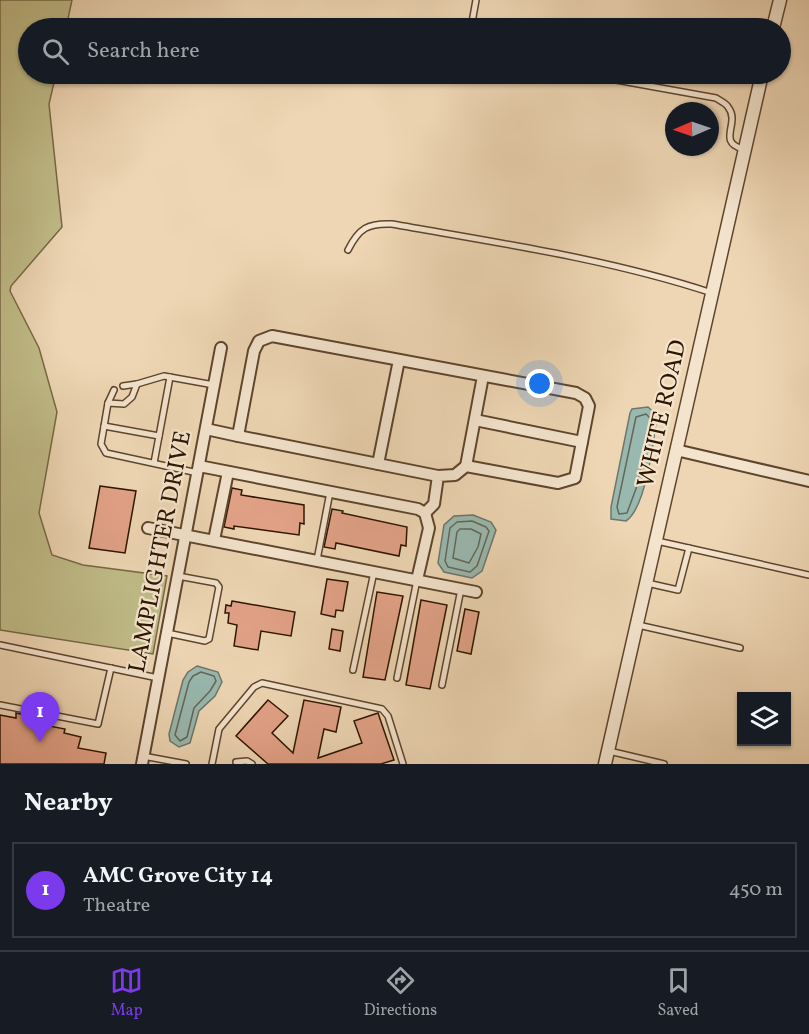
<!DOCTYPE html>
<style>
body{margin:0;font-family:Vollkorn,serif;background:#242831;color:#f1f3f6}
.controls{position:absolute;right:18px;bottom:18px;display:grid;overflow:hidden;border-radius:0px;box-shadow:0 2px 4px #0004}
.controls button{width:54px;height:54px;display:grid;place-items:center;padding:0;border:0;border-bottom:2px solid #363941;background:#171b24;color:#f1f3f6;font:30px sans-serif}
.compass{position:absolute;left:665px;top:102px;width:54px;height:54px;border-radius:50%;background:#171b24;box-shadow:0 2px 4px #0004;rotate:268deg}
.you{position:absolute;left:540px;top:384px;width:21px;height:21px;margin:-15px;border:4px solid #fff;border-radius:50%;background:#1a73e8;box-shadow:0 0 0 9px #1a73e833}
.badge{display:grid;place-items:center;width:39px;height:39px;border-radius:50%;background:#7c3aed;color:#fff;font-size:20px;font-weight:700}
.pin{position:absolute;translate:-50% -50px;filter:drop-shadow(0 2px 3px #0008)}
.pin::after{content:'';position:absolute;top:32px;width:21px;height:18px;background:inherit;clip-path:polygon(0 0,100% 0,50% 100%)}
.list{margin:0;padding:0;list-style:none}
h2{display:flex;justify-content:space-between;align-items:center;height:78px;margin:0;padding:0 24px;font-size:26px}
h2 small{font-size:20px;font-weight:400;color:#9ea1a6}
.list li{display:grid;grid-template-columns:39px 1fr auto;gap:18px;align-items:center;box-sizing:border-box;height:96px;margin:0 12px 12px;padding:0 12px;border:2px solid #363941;border-radius:0px}
.list b{display:block;font-size:22px;white-space:nowrap}
.list p{margin:0;font-size:20px;white-space:nowrap;color:#9ea1a6}
.list em{font-size:20px;font-style:normal;color:#9ea1a6}
.icon{flex:none;width:33px;height:33px;fill:none;stroke:currentColor;stroke-width:2;stroke-linecap:round;stroke-linejoin:round}
.map{position:relative;flex:none;width:809px;height:764px;overflow:hidden}
.search{position:absolute;background:#171b24;box-shadow:0 2px 4px #0004;left:18px;right:18px;top:18px;height:66px;display:flex;align-items:center;gap:15px;box-sizing:border-box;padding:0 21px;border-radius:33px;color:#9ea1a6;font-size:22px}
.sheet{height:186px;background:#171b24}
nav{display:flex;justify-content:space-around;align-items:center;box-sizing:border-box;height:84px;border-top:2px solid #363941;background:#171b24;font-size:16px;color:#9ea1a6}
nav a{display:grid;justify-items:center;gap:3px}
nav .on{color:#7c3aed}
.map>svg:first-child{display:block}
.green{fill:#c0bc88;stroke:#776844;stroke-width:1.5}
.water{fill:#99b9b0;stroke:#6e776a;stroke-width:1.5}
.lines{fill:none;stroke-linecap:round;stroke-linejoin:round}
.shore{stroke:#646758;stroke-width:1.5}
.building{fill:#e3a288;stroke:#2e1500;stroke-width:1.5}
.service-casing{stroke:#5e452d;stroke-width:8}
.minor-casing{stroke:#5e452d;stroke-width:14}
.tertiary-casing{stroke:#5e452d;stroke-width:15}
.service{stroke:#f4e4ce;stroke-width:5}
.minor{stroke:#f4e4ce;stroke-width:10}
.tertiary{stroke:#f4e4ce;stroke-width:12}
.labels{text-anchor:middle;dominant-baseline:central;stroke-width:4.5;stroke-linejoin:round;paint-order:stroke}
.street-label{font-size:24px;fill:#2e1500;stroke:#f4e4ce}
</style>
<div class="map">
<svg width="809" height="764" viewBox="0 0 809 764">
<rect width="100%" height="100%" fill="#eed6b4"/>
<filter id="stains"><feTurbulence type="fractalNoise" baseFrequency=".00333" numOctaves="4"/><feColorMatrix values="0 0 0 0 .2 0 0 0 0 .09 0 0 0 0 .02 0 0 0 .5 -.17"/></filter>
<radialGradient id="worn" r=".72"><stop offset=".6" stop-color="#630" stop-opacity="0"/><stop offset="1" stop-color="#630" stop-opacity=".3"/></radialGradient>
<polygon class="green" points="0,0 72,0 66,28 28,28 28,74 56,74 49,104 62,227 11,286 10,291 39,348 57,412 39,513 52,555 83,565 167,576 153,654 0,630"/>
<g class="water">
<path d="M648,407L657,415C654,439 646,508 626,521L611,519V507L630,413L632,409Z"/>
<polygon points="473,515 491,522 496,530 482,571 472,578 444,572 438,563 444,525 454,516"/>
<polygon points="197,666 218,672 222,682 215,696 199,711 190,743 179,747 170,741 169,734 183,680 188,672"/>
</g>
<g class="lines">
<g class="shore">
<polygon points="646,414 651,419 637,486 627,513 619,514 617,507 636,417"/>
<polygon points="472,521 486,527 489,531 477,566 470,572 448,567 445,561 450,528 457,522"/>
<polygon points="460,529 471,529 481,534 478,547 469,563 453,558 457,532"/>
<polygon points="201,672 214,676 216,681 210,691 194,708 187,737 180,741 175,735 189,682 193,676"/>
</g>
</g>
<g class="building">
<polygon points="100,486 136,491 125,553 89,548"/>
<polygon points="232,488 242,490 241,495 304,505 304,524 300,523 299,535 234,526 234,529 224,527"/>
<polygon points="332,509 343,511 342,513 407,527 406,546 401,545 399,556 336,543 335,549 324,547"/>
<polygon points="327,579 348,582 343,611 336,610 335,617 321,614"/>
<polygon points="377,592 403,596 385,680 363,677"/>
<polygon points="421,600 447,605 430,689 406,685"/>
<polygon points="232,601 295,612 291,636 261,631 258,650 234,646 237,625 228,623 229,613 225,613 226,605 231,606"/>
<polygon points="465,609 479,612 471,654 457,651"/>
<polygon points="332,629 343,631 340,651 329,649"/>
<polygon points="268,700 288,716 272,733 293,753 304,700 341,707 336,732 324,729 318,758 362,743 354,721 378,713 394,760 381,764 268,764 236,736"/>
<polygon points="16,713 45,719 44,725 65,729 64,733 81,737 78,748 106,753 104,764 0,764 0,715 16,718"/>
</g>
<g class="lines">
<defs>
<g id="service">
<polyline points="471,28 476,0"/>
<path d="M583,74L716,98C720,101 726,103 728,107C741,123 716,142 743,149"/>
<path d="M348,250C359,228 368,223 392,224C499,243 609,259 712,293"/>
<polyline points="123,386 137,384"/>
<polyline points="108,403 114,390"/>
<polyline points="104,426 159,436"/>
<polyline points="154,463 170,377"/>
<polyline points="198,473 106,453 101,444 108,403 124,404 132,397 137,384 164,376 214,385"/>
<polyline points="657,541 809,575"/>
<polyline points="317,560 330,492"/>
<polyline points="647,583 678,590 689,548"/>
<polyline points="638,625 740,648"/>
<polyline points="167,633 205,641 209,639 219,587 216,583 178,576"/>
<polyline points="0,645 158,678"/>
<polyline points="353,670 374,572"/>
<polyline points="397,678 417,580"/>
<polyline points="442,685 461,589"/>
<polyline points="0,705 98,724 111,668"/>
<polyline points="609,751 664,764"/>
<polyline points="143,756 186,764"/>
<polyline points="236,762 247,761 252,764"/>
<polyline points="212,764 219,729 254,687 262,683 382,709 388,716 403,764"/>
</g>
<g id="minor">
<polyline points="475,420 582,442"/>
<polyline points="206,429 238,436 254,351 259,341 272,336 576,393 585,398 589,406 575,478 558,483 466,466 455,475 438,476 434,504 425,513"/>
<polyline points="238,436 438,476"/>
<polyline points="676,450 809,481"/>
<polyline points="378,464 399,360"/>
<polyline points="199,466 418,509 425,513 429,528 417,580"/>
<polyline points="466,466 483,376"/>
<polyline points="148,528 476,592"/>
<polyline points="214,540 228,472"/>
<polyline points="142,764 221,348"/>
</g>
<g id="tertiary">
<polyline points="773,28 780,0"/>
<polyline points="605,764 762,74"/>
</g>
</defs>
<use href="#service" class="service-casing"/>
<use href="#minor" class="minor-casing"/>
<use href="#tertiary" class="tertiary-casing"/>
<use href="#service" class="service"/>
<use href="#minor" class="minor"/>
<use href="#tertiary" class="tertiary"/>
</g>
<g class="labels">
<g class="street-label">
<text transform="translate(663 414) rotate(-77)">WHITE ROAD</text>
<text transform="translate(161 552) rotate(-79)">LAMPLIGHTER DRIVE</text>
</g>
</g>
<rect width="100%" height="100%" filter="url(#stains)"/>
<rect width="100%" height="100%" fill="url(#worn)"/>
</svg>
<div class="controls">
<button><svg class="icon" aria-label="layers" viewBox="0 0 24 24"><path d="M12 4l9 5-9 5-9-5zM3 14l9 5 9-5"/></svg></button>
</div>
<svg class="compass" viewBox="-18 -18 36 36"><path d="M0-13l5 13h-10z" fill="#e53935"/><path d="M0 13l5-13h-10z" fill="#9ea1a6"/></svg>
<div class="you"></div>
<div class="pin badge" style="left:40px;top:742px">1</div>
<div class="search"><svg class="icon" aria-label="search" viewBox="0 0 24 24"><circle cx="10" cy="10" r="6"/><path d="M15 15l6 6"/></svg>Search here</div>
</div>
<section class="sheet">
<h2>Nearby<small></small></h2>
<ul class="list">
<li><span class="badge">1</span><div><b>AMC Grove City 14</b><p>Theatre</p></div><em>450 m</em></li>
</ul>
</section>
<nav>
<a class="on"><svg class="icon" aria-label="map" viewBox="0 0 24 24"><path d="M3 6l6-2 6 2 6-2v14l-6 2-6-2-6 2zM9 4v14M15 6v14"/></svg>Map</a>
<a><svg class="icon" aria-label="directions" viewBox="0 0 24 24"><path d="M12 3l9 9-9 9-9-9zM9 14v-3h6M13 9l2 2-2 2"/></svg>Directions</a>
<a><svg class="icon" aria-label="saved" viewBox="0 0 24 24"><path d="M7 4h10v16l-5-4-5 4z"/></svg>Saved</a>
</nav>
